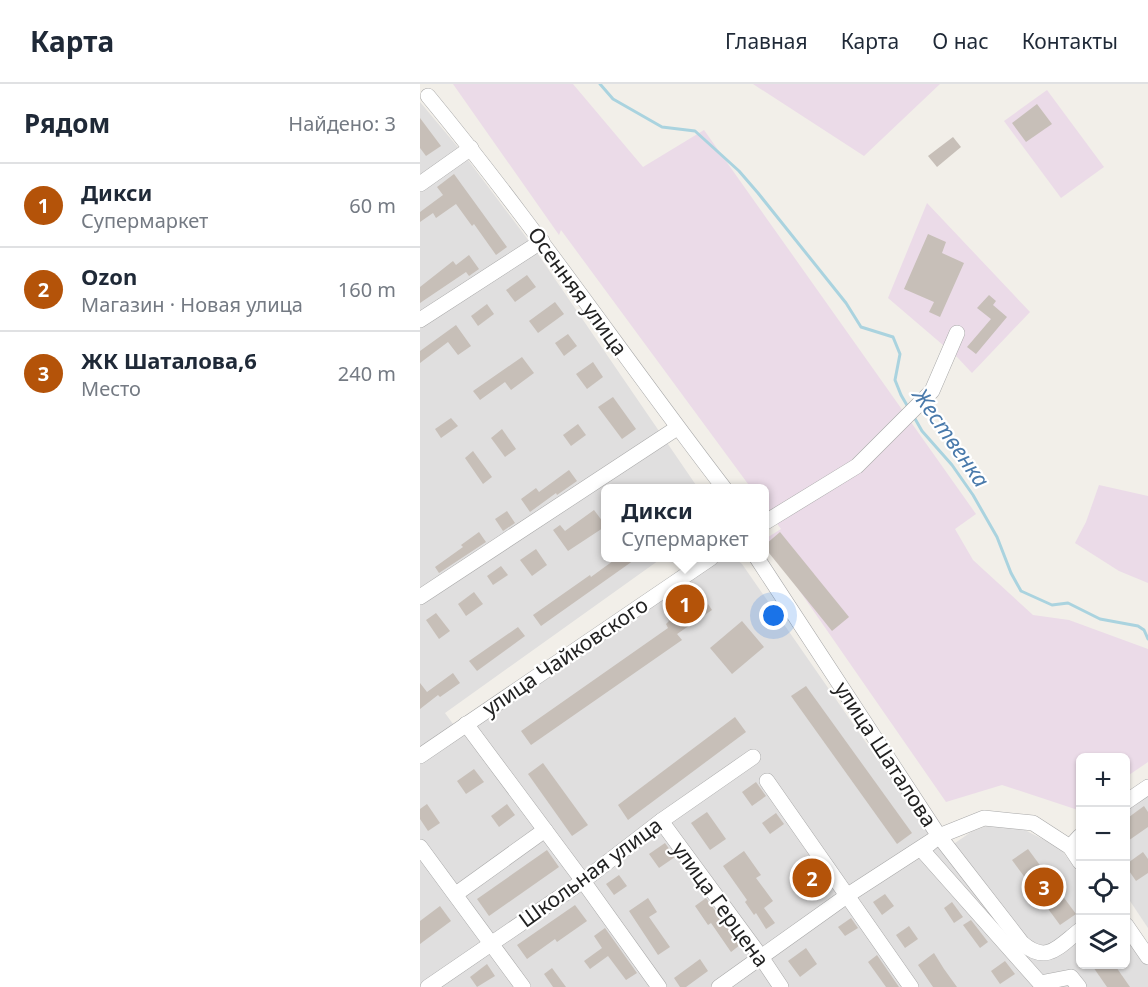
<!DOCTYPE html>
<html lang="ru">
<meta charset="utf-8">
<style>
body{margin:0;font-family:"Noto Sans",sans-serif;background:#f2f2f3;color:#1f2937}
.controls{position:absolute;right:18px;bottom:18px;display:grid;overflow:hidden;border-radius:9px;box-shadow:0 2px 4px #0004}
.controls button{width:54px;height:54px;display:grid;place-items:center;padding:0;border:0;border-bottom:2px solid #e0e1e3;background:#fff;color:#1f2937;font:30px sans-serif}
.you{position:absolute;left:354px;top:532px;width:21px;height:21px;margin:-15px;border:4px solid #fff;border-radius:50%;background:#1a73e8;box-shadow:0 0 0 9px #1a73e833}
.badge{display:grid;place-items:center;width:39px;height:39px;border-radius:50%;background:#b45309;color:#fff;font-size:20px;font-weight:700}
.pin{position:absolute;translate:-50% -50%;border:3px solid #fff;box-shadow:0 2px 6px #0006}
.popup{position:absolute;left:181px;top:400px;width:168px;height:78px;box-sizing:border-box;display:grid;place-content:center;border-radius:9px;background:#fff;filter:drop-shadow(0 2px 4px #0005);font-size:20px;white-space:nowrap;color:#747a83}
.popup b{font-size:22px;color:#1f2937}
.popup::after{content:'';position:absolute;left:50%;top:100%;margin-left:-12px;border:12px solid transparent;border-top-color:#fff}
.list{margin:0;padding:0;list-style:none}
h2{display:flex;justify-content:space-between;align-items:center;height:78px;margin:0;padding:0 24px;font-size:26px}
h2 small{font-size:20px;font-weight:400;color:#747a83}
.list li{display:grid;grid-template-columns:39px 1fr auto;gap:18px;align-items:center;box-sizing:border-box;height:84px;padding:0 24px;border-top:2px solid #e0e1e3}
.list b{display:block;font-size:22px;white-space:nowrap}
.list p{margin:0;font-size:20px;white-space:nowrap;color:#747a83}
.list em{font-size:20px;font-style:normal;color:#747a83}
.icon{flex:none;width:33px;height:33px;fill:none;stroke:currentColor;stroke-width:2;stroke-linecap:round;stroke-linejoin:round}
.map{position:relative;flex:none;width:728px;height:903px;overflow:hidden}
header{display:flex;align-items:center;gap:36px;box-sizing:border-box;height:84px;padding:0 30px;background:#fff;border-bottom:2px solid #e0e1e3}
header strong{font-size:28px}
nav{display:flex;gap:33px;margin-inline-start:auto;font-size:21px}
main{display:flex}
aside{flex:1;background:#fff}
.map>svg:first-child{display:block}
.residential{fill:#e0dfdf}
.industrial{fill:#ebdbe8}
.lines{fill:none;stroke-linecap:round;stroke-linejoin:round}
.stream{stroke:#aad3df;stroke-width:3}
.building{fill:#c7bfb8}
.minor-casing{stroke:#a9a9a9;stroke-width:16}
.minor{stroke:#fff;stroke-width:15}
.labels{text-anchor:middle;dominant-baseline:central;stroke-width:4.5;stroke-linejoin:round;paint-order:stroke}
.street-label{font-size:21px;fill:#222;stroke:#fff}
.water-label{font-size:22px;font-style:italic;fill:#4a7aab;stroke:#fff}
</style>
<header>
<strong>Карта</strong>
<nav><a>Главная</a><a>Карта</a><a>О нас</a><a>Контакты</a></nav>
</header>
<main>
<aside>
<h2>Рядом<small>Найдено: 3</small></h2>
<ul class="list">
<li><span class="badge">1</span><div><b>Дикси</b><p>Супермаркет</p></div><em>60 m</em></li>
<li><span class="badge">2</span><div><b>Ozon</b><p>Магазин · Новая улица</p></div><em>160 m</em></li>
<li><span class="badge">3</span><div><b>ЖК Шаталова,6</b><p>Место</p></div><em>240 m</em></li>
</ul>
</aside>
<div class="map">
<svg width="728" height="903" viewBox="0 0 728 903">
<rect width="100%" height="100%" fill="#f2efe9"/>
<g class="residential">
<polygon points="0,18 42,68 109,157 278,404 186,404 186,474 242,474 25,629 41,651 293,477 306,474 315,474 322,480 522,768 551,748 574,739 597,742 640,764 660,791 660,880 706,880 706,845 728,878 728,903 0,903"/>
<polygon points="728,708 728,844 706,811 706,725"/>
</g>
<g class="industrial">
<polygon points="33,0 153,0 223,83 284,46 556,430 535,445 553,476 613,531 649,536 728,565 728,678 706,693 706,674 660,674 660,724 658,726 582,701 526,718 345,457 345,455 361,445 345,423 344,404 331,404 141,146 139,151"/>
<polygon points="333,0 520,0 444,72"/>
<polygon points="627,6 684,83 641,114 584,37"/>
<polygon points="507,119 610,228 552,289 537,273 468,214"/>
<polygon points="679,401 728,412 728,499 699,487 655,459 666,438"/>
</g>
<g class="lines">
<g class="stream">
<polyline points="180,0 193,15 242,43 275,47 319,87 338,109 426,219 441,243 473,253 480,270 475,296 481,311 488,323"/>
<polyline points="494,333 502,347 532,381 553,411 577,453 591,489 601,507 632,521 648,519 680,535 718,542 724,546 728,555"/>
</g>
</g>
<g class="building">
<polygon points="617,20 632,40 606,58 592,39"/>
<polygon points="0,34 21,62 6,72 0,64"/>
<polygon points="533,53 541,63 517,83 508,72"/>
<polygon points="34,90 87,163 76,171 54,140 52,142 36,120 16,134 13,129 0,138 0,128 23,111 17,103"/>
<polygon points="508,150 526,158 522,169 544,179 520,233 509,228 514,218 484,205"/>
<polygon points="49,171 59,185 49,192 46,188 0,219 0,203 33,177 36,181"/>
<polygon points="107,191 116,203 95,218 86,206"/>
<polygon points="569,211 576,217 573,221 587,233 556,270 547,263 571,235 557,224"/>
<polygon points="135,218 144,230 118,249 109,237"/>
<polygon points="67,220 74,230 58,242 51,232"/>
<polygon points="36,241 51,262 38,271 28,258 0,279 0,267"/>
<polygon points="148,250 157,262 144,272 135,259"/>
<polygon points="102,273 114,289 91,306 85,298 60,316 53,307"/>
<polygon points="173,278 183,293 167,305 156,290"/>
<polygon points="193,313 216,345 202,355 178,323"/>
<polygon points="31,334 38,342 21,354 15,345"/>
<polygon points="158,340 166,351 151,362 143,351"/>
<polygon points="82,345 96,365 85,373 71,354"/>
<polygon points="53,367 72,393 63,400 45,374"/>
<polygon points="149,386 157,397 137,411 136,409 110,428 101,415 116,404 119,408"/>
<polygon points="174,426 186,442 148,467 133,446 140,441 145,447"/>
<polygon points="87,427 95,439 83,447 75,435"/>
<polygon points="59,448 66,458 19,489 15,483 43,463 41,461"/>
<polygon points="360,448 429,533 412,547 345,464 345,461"/>
<polygon points="116,465 127,481 112,492 100,476"/>
<polygon points="197,474 217,474 121,542 113,531 170,491 171,493"/>
<polygon points="81,482 88,491 73,501 67,492"/>
<polygon points="54,508 63,520 46,532 38,520"/>
<polygon points="280,508 292,526 257,550 262,556 111,661 101,647 248,544 246,540 249,537 246,532"/>
<polygon points="16,529 30,547 19,555 6,536"/>
<polygon points="322,537 344,563 312,590 290,564"/>
<polygon points="98,543 105,552 57,587 49,577"/>
<polygon points="33,589 40,599 20,613 18,611 0,625 0,599 7,608"/>
<polygon points="386,602 492,749 477,760 371,612"/>
<polygon points="315,633 326,648 208,736 198,721"/>
<polygon points="123,679 168,741 152,752 108,690"/>
<polygon points="54,685 64,698 46,710 37,697"/>
<polygon points="336,698 346,712 332,722 322,708"/>
<polygon points="7,720 20,739 8,747 0,735 0,725"/>
<polygon points="87,720 95,731 79,743 71,732"/>
<polygon points="724,722 728,728 728,743 705,759 705,736"/>
<polygon points="287,728 306,755 290,766 271,739"/>
<polygon points="356,729 364,740 350,750 342,739"/>
<polygon points="245,759 255,773 239,784 229,770"/>
<polygon points="608,765 656,830 640,841 592,776"/>
<polygon points="127,766 139,783 69,832 57,815"/>
<polygon points="324,767 341,791 336,794 353,817 344,824 355,839 346,845 336,829 334,831 325,818 327,816 303,782"/>
<polygon points="723,768 728,775 728,789 716,797 705,781"/>
<polygon points="392,788 404,804 387,816 376,800"/>
<polygon points="199,791 207,802 194,811 186,800"/>
<polygon points="465,810 474,822 462,831 453,818"/>
<polygon points="228,814 237,828 229,833 250,863 238,871 209,827"/>
<polygon points="286,814 320,861 311,868 291,839 288,841 275,822"/>
<polygon points="532,818 543,833 534,839 524,824"/>
<polygon points="155,821 167,837 137,858 135,855 107,875 97,861"/>
<polygon points="20,822 31,837 0,860 0,837"/>
<polygon points="431,834 438,844 425,852 418,843"/>
<polygon points="551,836 568,858 560,864 543,841"/>
<polygon points="489,842 498,855 485,864 476,851"/>
<polygon points="185,844 217,889 206,896 188,872 170,885 164,877 182,864 174,852"/>
<polygon points="386,864 397,880 380,893 368,877"/>
<polygon points="514,869 524,885 537,903 513,903 498,881"/>
<polygon points="457,871 479,903 466,903 448,878"/>
<polygon points="280,875 288,887 266,903 260,903 254,894"/>
<polygon points="585,877 595,890 580,900 571,887"/>
<polygon points="67,880 75,892 57,903 50,893"/>
<polygon points="671,880 694,880 710,903 687,903"/>
<polygon points="132,884 146,903 133,903 124,890"/>
</g>
<g class="lines">
<defs>
<g id="minor">
<path d="M8,12C112,138 204,274 304,404"/>
<polyline points="0,100 51,64"/>
<polyline points="0,236 122,157"/>
<polyline points="344,439 437,382 512,307 537,249"/>
<polyline points="337,474 519,752 502,766 620,899 651,893 659,903"/>
<polyline points="0,513 257,344"/>
<polyline points="46,640 163,797 239,903"/>
<polyline points="0,672 291,474"/>
<polyline points="347,697 491,903"/>
<polyline points="706,718 728,703"/>
<polyline points="241,737 341,873 361,903"/>
<path d="M519,752L602,859C627,881 639,862 660,846"/>
<polyline points="0,763 103,903"/>
<polyline points="650,763 660,752"/>
<polyline points="36,810 125,746"/>
<polyline points="706,841 728,873"/>
<polyline points="8,903 163,797 241,737 333,673"/>
<polyline points="299,903 428,811 519,752 564,734 613,739 650,763 660,778"/>
</g>
</defs>
<use href="#minor" class="minor-casing"/>
<use href="#minor" class="minor"/>
</g>
<g class="labels">
<g class="street-label">
<text transform="translate(158 207) rotate(54)">Осенняя улица</text>
<text transform="translate(145 572) rotate(-34)">улица Чайковского</text>
<text transform="translate(466 670) rotate(57)">улица Шаталова</text>
<text transform="translate(170 788) rotate(-36)">Школьная улица</text>
<text transform="translate(301 820) rotate(54)">улица Герцена</text>
</g>
<g class="water-label">
<text transform="translate(532 353) rotate(55)">Жественка</text>
</g>
</g>
</svg>
<div class="controls">
<button>+</button>
<button>−</button>
<button><svg class="icon" aria-label="locate" viewBox="0 0 24 24"><circle cx="12" cy="12" r="6"/><path d="M12 2v4M12 18v4M2 12h4M18 12h4"/></svg></button>
<button><svg class="icon" aria-label="layers" viewBox="0 0 24 24"><path d="M12 4l9 5-9 5-9-5zM3 14l9 5 9-5"/></svg></button>
</div>
<div class="you"></div>
<div class="pin badge" style="left:265px;top:520px">1</div>
<div class="popup"><b>Дикси</b>Супермаркет</div>
<div class="pin badge" style="left:392px;top:794px">2</div>
<div class="pin badge" style="left:624px;top:803px">3</div>
</div>
</main>
